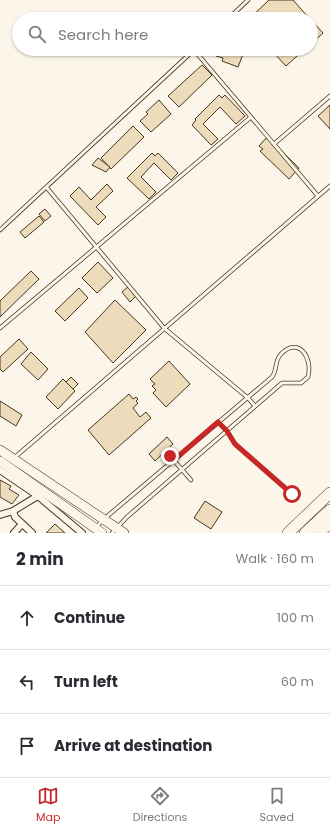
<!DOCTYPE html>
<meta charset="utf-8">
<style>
body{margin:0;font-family:Poppins,sans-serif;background:#f2f2f3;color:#2b2b33}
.stop{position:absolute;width:12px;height:12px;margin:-9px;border:3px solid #c62828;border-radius:50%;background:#fff}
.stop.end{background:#c62828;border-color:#fff;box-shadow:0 1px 4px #0008}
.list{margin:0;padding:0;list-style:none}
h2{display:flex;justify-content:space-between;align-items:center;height:52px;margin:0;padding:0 16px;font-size:17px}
h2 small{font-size:13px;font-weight:400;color:#7c7c81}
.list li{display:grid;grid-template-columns:26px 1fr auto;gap:12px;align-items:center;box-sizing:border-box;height:64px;padding:0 16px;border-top:1px solid #e1e1e2}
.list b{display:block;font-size:15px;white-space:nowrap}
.list em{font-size:13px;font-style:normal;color:#7c7c81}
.icon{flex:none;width:22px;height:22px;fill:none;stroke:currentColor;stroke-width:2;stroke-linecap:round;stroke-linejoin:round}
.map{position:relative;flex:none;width:330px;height:533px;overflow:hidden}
.search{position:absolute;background:#fff;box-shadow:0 1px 3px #0004;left:12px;right:12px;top:12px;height:44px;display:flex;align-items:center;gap:10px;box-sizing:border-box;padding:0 14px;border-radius:22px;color:#7c7c81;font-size:15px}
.sheet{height:244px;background:#fff}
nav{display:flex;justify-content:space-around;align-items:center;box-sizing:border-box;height:56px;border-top:1px solid #e1e1e2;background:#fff;font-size:11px;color:#7c7c81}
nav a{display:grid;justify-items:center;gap:2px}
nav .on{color:#c62828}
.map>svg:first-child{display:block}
.building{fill:#ecdcbc;stroke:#4a3520}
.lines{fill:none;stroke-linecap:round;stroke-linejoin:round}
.service-casing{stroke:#4a3520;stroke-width:4.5}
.minor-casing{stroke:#4a3520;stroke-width:8}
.secondary-casing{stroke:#4a3520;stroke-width:10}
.trunk-casing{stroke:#4a3520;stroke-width:12}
.service{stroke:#fbf6e9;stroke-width:3}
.minor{stroke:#fbf6e9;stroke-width:6}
.secondary{stroke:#fbf6e9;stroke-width:9}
.trunk{stroke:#fbf6e9;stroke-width:11}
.route{stroke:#c62828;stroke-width:5}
</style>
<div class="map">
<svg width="330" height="533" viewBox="0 0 330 533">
<rect width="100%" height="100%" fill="#fbf6e9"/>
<g class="building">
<polygon points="269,0 293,0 310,19 249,19"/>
<polygon points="311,20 323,33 311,44"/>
<polygon points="217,49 245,49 238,67 222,61 223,58 216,56"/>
<polygon points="270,49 305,49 286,66"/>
<polygon points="202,65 212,75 179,107 168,96"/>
<polygon points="219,95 222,98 225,95 245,116 236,124 220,107 203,124 218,139 211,145 192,125 196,120 195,119"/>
<polygon points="159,100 171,114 151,132 140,121 148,114 146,112"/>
<polygon points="330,105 330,129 318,116"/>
<polygon points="133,126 144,137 111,169 101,158"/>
<polygon points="267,137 299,168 289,179 260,151 263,149 259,146"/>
<polygon points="152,153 155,156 158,153 178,173 171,180 154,163 141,177 156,192 149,199 127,178"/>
<polygon points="98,158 110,167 106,172 92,165"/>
<polygon points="107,184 113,191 96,207 106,217 98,225 70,196 79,187 91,200"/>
<polygon points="45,209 51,216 45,221 39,214"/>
<polygon points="39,216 44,222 25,238 20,232"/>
<polygon points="98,262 113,278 97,293 82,278"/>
<polygon points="31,271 39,279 0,317 0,301"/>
<polygon points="129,286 137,295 130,302 122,292"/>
<polygon points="79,288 88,298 65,321 55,311"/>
<polygon points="115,300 146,330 113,363 85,332"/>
<polygon points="19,339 28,349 3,372 0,369 0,357"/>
<polygon points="31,352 48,369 38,380 21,364"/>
<polygon points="169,361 190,384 166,407 153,393 156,390 152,386 155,384 150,379"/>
<polygon points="71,377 78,384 73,389 66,382"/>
<polygon points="63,379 75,391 58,409 46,397"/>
<polygon points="129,394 133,399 136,397 138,399 136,401 138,403 133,408 140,417 146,412 151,418 109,455 88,430"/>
<polygon points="0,401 22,415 16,426 0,416"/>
<polygon points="167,437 173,444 155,461 149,454"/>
<polygon points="0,480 11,486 9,489 19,495 12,504 0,497"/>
<polygon points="205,501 222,512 211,529 194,518"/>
<polygon points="55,524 65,533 46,533"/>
</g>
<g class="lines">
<defs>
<g id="service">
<polyline points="228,19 248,0"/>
<polyline points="194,50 318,196"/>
<polyline points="274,144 330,96"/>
<polyline points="47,188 164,328 248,398 255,406"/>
<polyline points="0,230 195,49"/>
<polyline points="0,328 251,117"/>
<polyline points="218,422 227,431 235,444 292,494"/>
<polyline points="170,456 191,480"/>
<polyline points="14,458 330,186"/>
<path d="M96,527L104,519L272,377C278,369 274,361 281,354C299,336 313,358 308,377L301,383H282L127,517L112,533"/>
</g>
<g id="minor">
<polyline points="0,470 38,496 82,533"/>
<polyline points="13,511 15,517 32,533"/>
<polyline points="0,515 13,511 41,494"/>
<polyline points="14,533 22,524"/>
</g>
<g id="secondary">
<polyline points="0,450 124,533"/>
<polyline points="0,461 102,533"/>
</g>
<g id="trunk">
<polyline points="288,533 330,493"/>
<polyline points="305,533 330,510"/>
<polyline points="319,533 330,523"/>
</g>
</defs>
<use href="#service" class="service-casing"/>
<use href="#minor" class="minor-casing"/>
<use href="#secondary" class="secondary-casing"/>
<use href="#trunk" class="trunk-casing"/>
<use href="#service" class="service"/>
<use href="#minor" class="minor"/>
<use href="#secondary" class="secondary"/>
<use href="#trunk" class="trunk"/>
</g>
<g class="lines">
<polyline class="route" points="170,456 174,460 218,422 227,431 235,444 292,494"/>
</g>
</svg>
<div class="stop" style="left:292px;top:494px"></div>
<div class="stop end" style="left:170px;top:456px"></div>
<div class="search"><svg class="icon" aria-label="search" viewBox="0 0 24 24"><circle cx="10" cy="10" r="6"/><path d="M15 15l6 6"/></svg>Search here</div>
</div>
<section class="sheet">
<h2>2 min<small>Walk · 160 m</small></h2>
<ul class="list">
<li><svg class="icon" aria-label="ahead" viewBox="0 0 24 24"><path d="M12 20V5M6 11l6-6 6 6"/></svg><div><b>Continue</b></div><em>100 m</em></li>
<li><svg class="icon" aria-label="left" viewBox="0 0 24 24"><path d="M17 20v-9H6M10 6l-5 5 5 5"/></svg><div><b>Turn left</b></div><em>60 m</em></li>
<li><svg class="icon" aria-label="arrive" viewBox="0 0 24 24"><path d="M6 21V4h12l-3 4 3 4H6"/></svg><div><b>Arrive at destination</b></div></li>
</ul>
</section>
<nav>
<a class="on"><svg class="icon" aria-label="map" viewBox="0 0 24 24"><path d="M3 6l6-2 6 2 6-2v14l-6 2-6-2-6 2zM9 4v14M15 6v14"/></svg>Map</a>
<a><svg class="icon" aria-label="directions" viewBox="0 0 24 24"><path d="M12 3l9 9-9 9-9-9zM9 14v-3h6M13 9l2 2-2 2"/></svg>Directions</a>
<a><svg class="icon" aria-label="saved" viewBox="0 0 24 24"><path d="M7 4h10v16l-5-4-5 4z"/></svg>Saved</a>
</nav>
